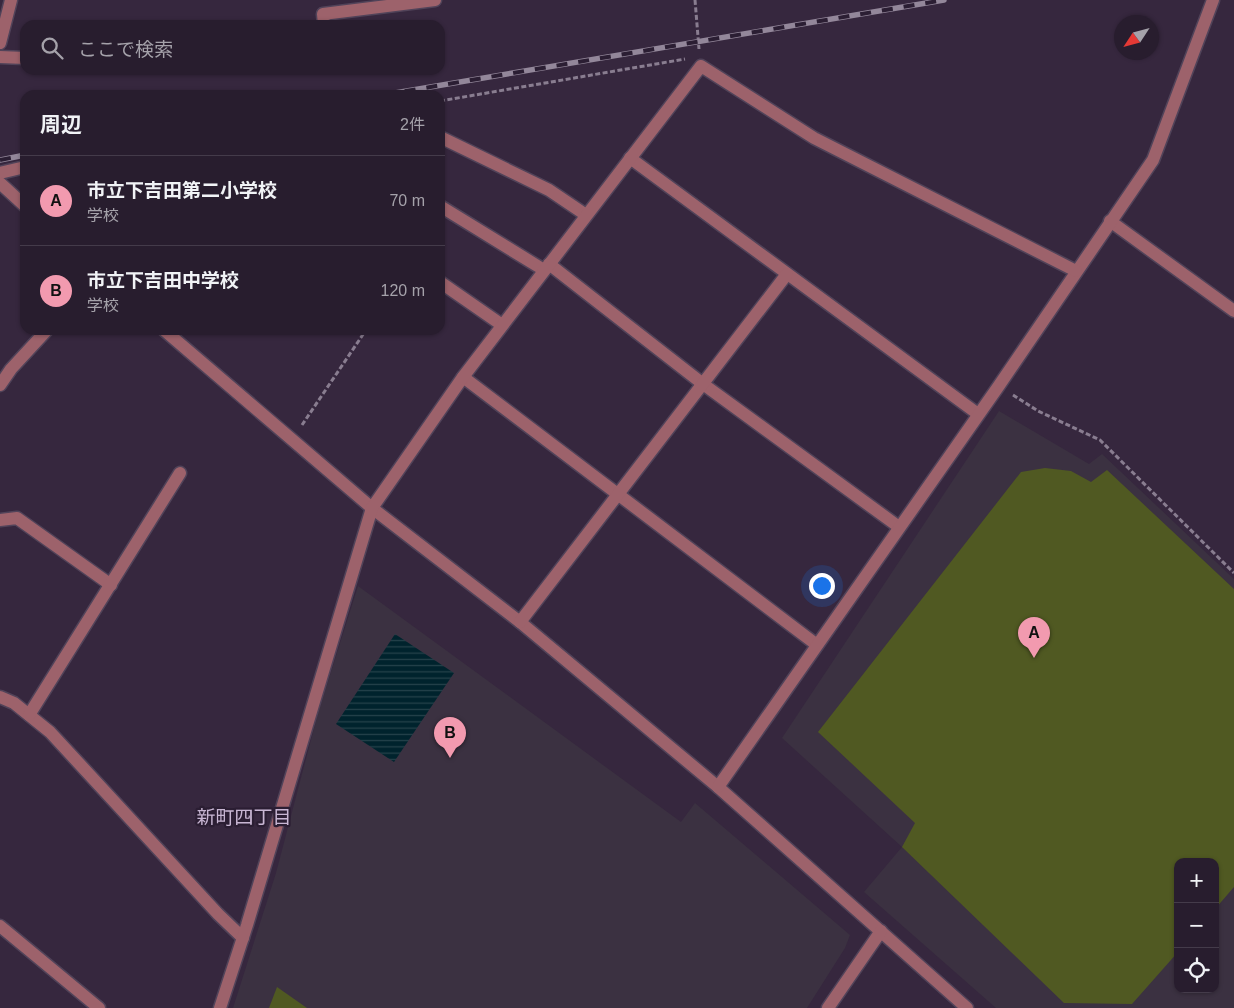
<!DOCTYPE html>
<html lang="ja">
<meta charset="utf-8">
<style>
body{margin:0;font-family:Arial,"Noto Sans JP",sans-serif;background:#342a3a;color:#f1f3f6}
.controls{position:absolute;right:15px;bottom:15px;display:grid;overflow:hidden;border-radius:10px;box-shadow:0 1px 4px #0004}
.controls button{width:45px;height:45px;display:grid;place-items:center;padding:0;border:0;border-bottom:1px solid #443b4a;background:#281d2e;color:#f1f3f6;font:25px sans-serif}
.compass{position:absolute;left:1114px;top:15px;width:45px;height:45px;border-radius:50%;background:#281d2e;box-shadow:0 1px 4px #0004;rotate:234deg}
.you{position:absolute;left:821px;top:585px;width:18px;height:18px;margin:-12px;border:4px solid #fff;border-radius:50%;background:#1a73e8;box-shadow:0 0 0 8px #1a73e833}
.badge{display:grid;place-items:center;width:32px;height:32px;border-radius:50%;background:#f29aaf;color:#111;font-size:16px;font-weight:700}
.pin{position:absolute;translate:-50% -41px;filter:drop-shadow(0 1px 2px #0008)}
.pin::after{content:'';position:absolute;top:26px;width:18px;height:15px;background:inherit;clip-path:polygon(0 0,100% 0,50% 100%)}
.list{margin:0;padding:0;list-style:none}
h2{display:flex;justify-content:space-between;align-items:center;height:65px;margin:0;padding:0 20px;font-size:21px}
h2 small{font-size:16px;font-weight:400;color:#a5a2aa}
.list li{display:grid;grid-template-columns:32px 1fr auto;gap:15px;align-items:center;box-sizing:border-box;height:90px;padding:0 20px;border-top:1px solid #443b4a}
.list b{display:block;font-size:19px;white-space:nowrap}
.list p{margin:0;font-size:16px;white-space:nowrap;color:#a5a2aa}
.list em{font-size:16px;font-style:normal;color:#a5a2aa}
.icon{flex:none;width:28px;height:28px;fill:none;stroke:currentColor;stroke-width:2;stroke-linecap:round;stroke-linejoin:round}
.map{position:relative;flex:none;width:1234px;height:1008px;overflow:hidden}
.search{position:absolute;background:#281d2e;box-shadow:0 1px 4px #0004;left:20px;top:20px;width:425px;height:55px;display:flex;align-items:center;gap:12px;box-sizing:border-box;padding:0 18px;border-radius:15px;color:#a5a2aa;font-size:19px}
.panel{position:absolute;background:#281d2e;box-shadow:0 1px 4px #0004;left:20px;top:90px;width:425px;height:245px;border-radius:15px}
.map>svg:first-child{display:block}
.education{fill:#3b3141;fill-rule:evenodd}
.pitch{fill:#505922}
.water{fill:url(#water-rules)}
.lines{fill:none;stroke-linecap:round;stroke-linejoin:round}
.minor-casing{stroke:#514359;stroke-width:15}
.path{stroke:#897d90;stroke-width:3;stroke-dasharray:5 2.5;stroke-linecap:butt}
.minor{stroke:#9d626b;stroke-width:12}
.rail-casing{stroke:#93879a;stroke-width:5.5}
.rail{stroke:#2b1e33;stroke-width:4;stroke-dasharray:11;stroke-linecap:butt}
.labels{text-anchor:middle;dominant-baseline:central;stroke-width:4.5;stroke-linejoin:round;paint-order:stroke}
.neighbourhood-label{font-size:19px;fill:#c8b6d3;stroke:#2b1e33}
</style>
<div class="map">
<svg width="1234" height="1008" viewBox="0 0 1234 1008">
<defs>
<pattern id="water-rules" width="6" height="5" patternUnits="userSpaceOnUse" patternTransform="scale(1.25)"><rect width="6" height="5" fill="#00232d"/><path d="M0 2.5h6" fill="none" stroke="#25424b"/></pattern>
</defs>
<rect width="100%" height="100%" fill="#36273e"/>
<g class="education">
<path d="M999,411L1089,464L1102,454L1234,579V1008H996L864,892L902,847L782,738ZM1178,862H1215V989H1178Z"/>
<polygon points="358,586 681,822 695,803 850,935 845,948 807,1008 233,1008 276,873 318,713"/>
</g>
<g class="pitch">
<polygon points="1045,468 1071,471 1091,482 1107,470 1234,589 1234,887 1215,909 1215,862 1178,862 1178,952 1132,1004 1064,1003 902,847 915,823 818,732 1021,472"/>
<polygon points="277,987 307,1008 269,1008"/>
</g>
<polygon class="water" points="395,634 454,673 394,762 336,724"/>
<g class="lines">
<defs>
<g id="minor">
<polyline points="324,25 323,14 435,0"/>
<polyline points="0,43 11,0"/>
<polyline points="0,57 25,58"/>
<polyline points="440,137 549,190 586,215"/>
<polyline points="630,158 978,414"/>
<polyline points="0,173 25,167"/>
<polyline points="0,183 25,206"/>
<polyline points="440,206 544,270"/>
<polyline points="1110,221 1234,311"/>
<polyline points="549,264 703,384 899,527"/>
<polyline points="440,282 502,325"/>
<polyline points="164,330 372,508 520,622 718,787 967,1008"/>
<polyline points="463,377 817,645"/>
<polyline points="0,385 11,369 47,330"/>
<polyline points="0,520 17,518 111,585"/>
<polyline points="520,622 787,274"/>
<polyline points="0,697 14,703 50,732 218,914 243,938"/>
<polyline points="29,715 180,473"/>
<polyline points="718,787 998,387 1153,160 1213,0"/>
<polyline points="0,926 99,1008"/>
<polyline points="220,1008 247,925 372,508 463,377 701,66 814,138 1076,271"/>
<polyline points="828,1008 881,931"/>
</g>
</defs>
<use href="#minor" class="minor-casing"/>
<g class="path">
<polyline points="695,0 699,49"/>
<polyline points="440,101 685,59"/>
<polyline points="1013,395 1038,411 1100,440 1234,573"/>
<polyline points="302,425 366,330"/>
</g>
<use href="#minor" class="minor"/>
<defs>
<g id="rail">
<polyline points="383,95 944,0"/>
<polyline points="0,160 25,155"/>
</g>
</defs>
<use href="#rail" class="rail-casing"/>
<use href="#rail" class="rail"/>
</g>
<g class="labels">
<g class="neighbourhood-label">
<text x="244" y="817">新町四丁目</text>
</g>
</g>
</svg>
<div class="controls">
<button>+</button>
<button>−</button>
<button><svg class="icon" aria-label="locate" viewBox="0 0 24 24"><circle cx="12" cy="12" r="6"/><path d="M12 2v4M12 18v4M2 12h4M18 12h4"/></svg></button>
</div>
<svg class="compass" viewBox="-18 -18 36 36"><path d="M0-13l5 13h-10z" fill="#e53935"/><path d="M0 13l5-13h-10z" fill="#a5a2aa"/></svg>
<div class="you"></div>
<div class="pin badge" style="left:1034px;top:658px">A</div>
<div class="pin badge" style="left:450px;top:758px">B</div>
<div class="search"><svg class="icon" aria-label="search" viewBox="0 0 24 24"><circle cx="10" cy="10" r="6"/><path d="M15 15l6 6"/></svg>ここで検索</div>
<section class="panel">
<h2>周辺<small>2件</small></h2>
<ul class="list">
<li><span class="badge">A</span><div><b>市立下吉田第二小学校</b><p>学校</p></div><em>70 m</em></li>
<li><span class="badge">B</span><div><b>市立下吉田中学校</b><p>学校</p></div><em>120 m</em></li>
</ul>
</section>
</div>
